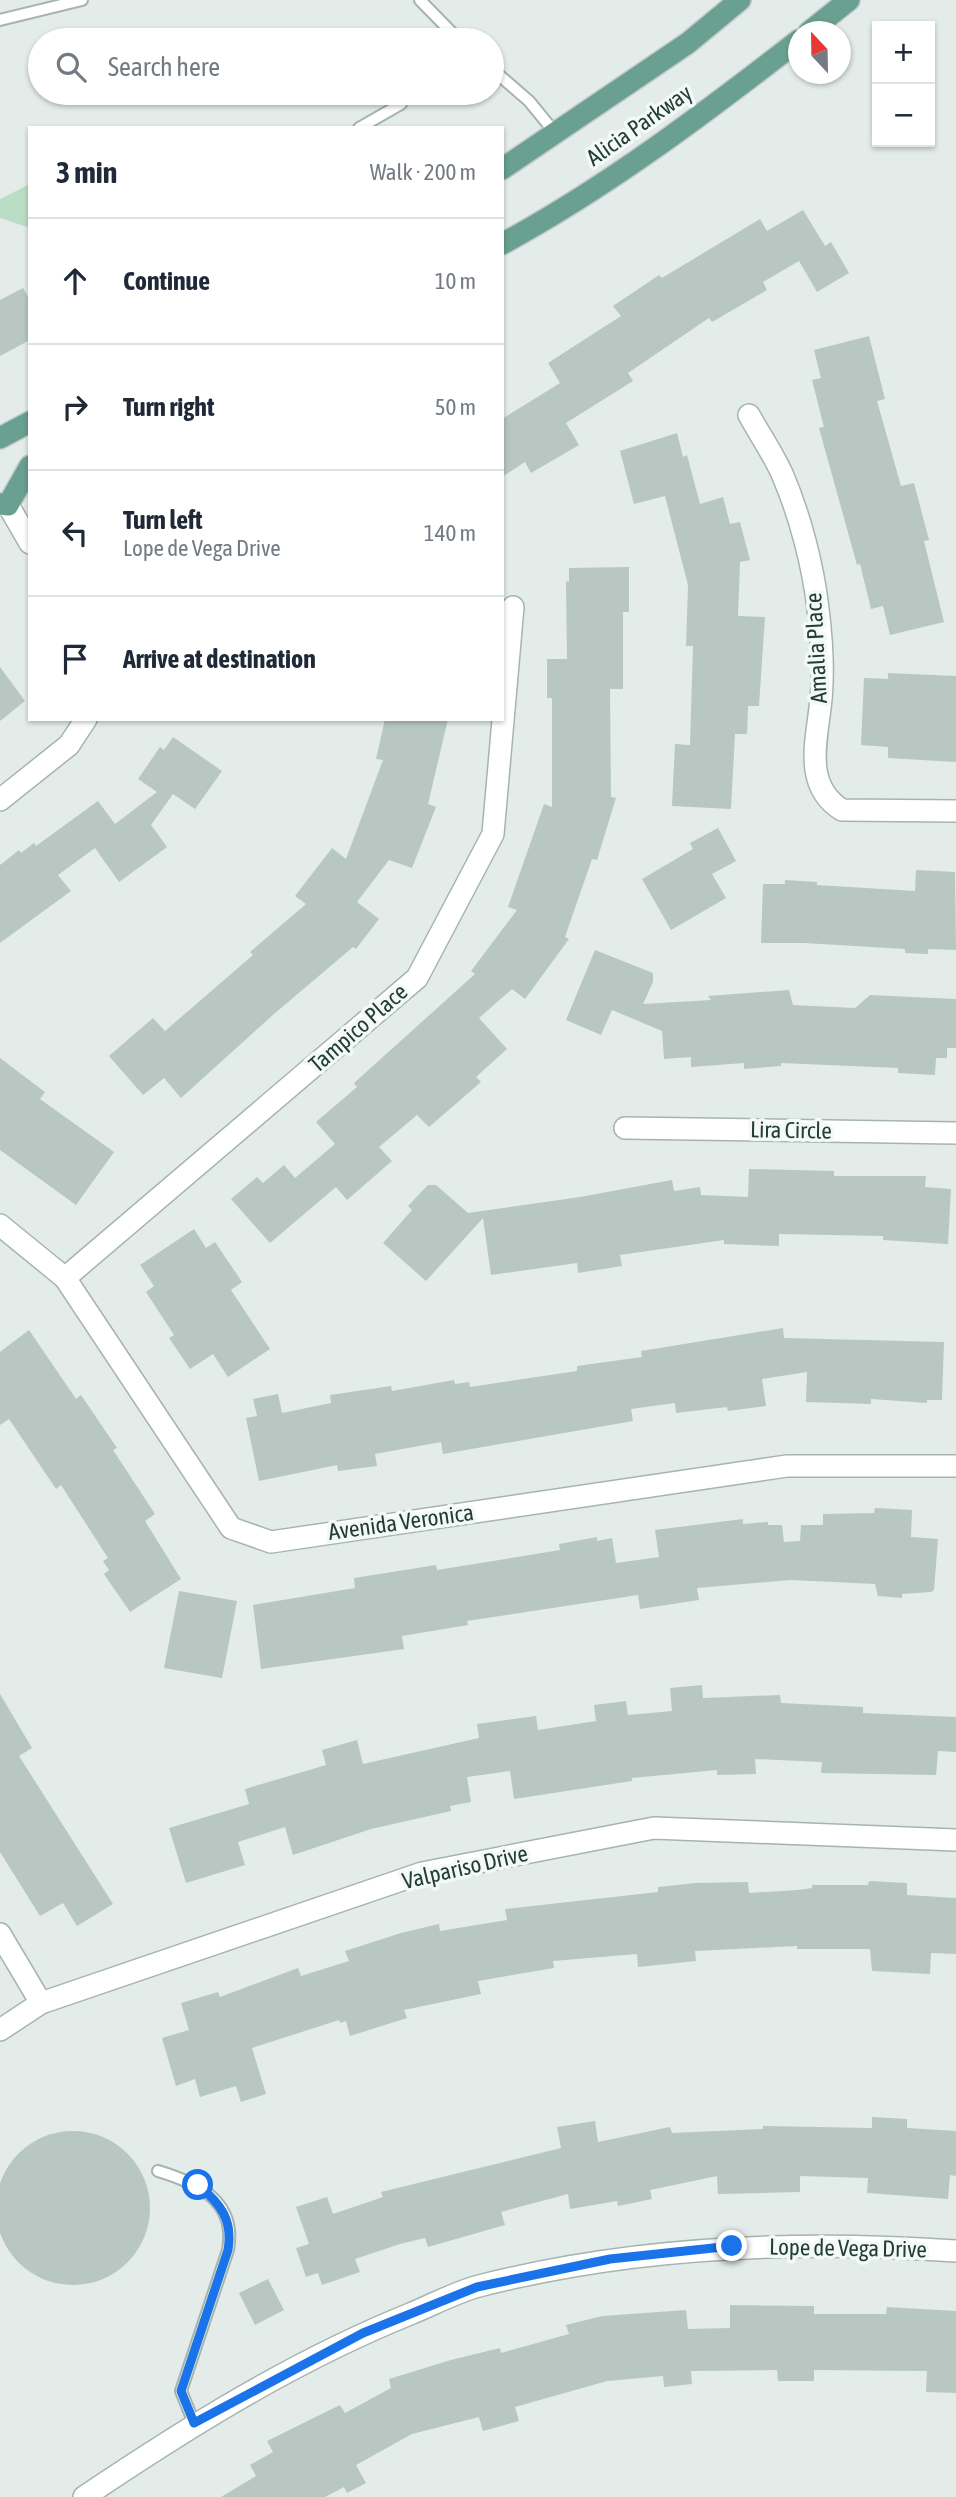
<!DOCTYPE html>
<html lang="en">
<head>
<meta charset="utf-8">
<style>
	:root { --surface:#fff; --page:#f2f2f3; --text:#1f2937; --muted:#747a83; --line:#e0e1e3 }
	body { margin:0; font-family:"Asap Condensed",sans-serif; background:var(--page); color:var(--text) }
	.controls { position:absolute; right:21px; top:21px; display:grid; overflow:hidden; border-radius:0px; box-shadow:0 2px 5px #0004 }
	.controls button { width:63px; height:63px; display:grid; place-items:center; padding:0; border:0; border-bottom:2px solid var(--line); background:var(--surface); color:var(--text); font:35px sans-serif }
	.compass { position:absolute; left:788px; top:21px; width:63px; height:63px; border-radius:50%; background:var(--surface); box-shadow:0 2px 5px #0004; rotate:338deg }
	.stop { position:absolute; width:21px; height:21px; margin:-16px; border:5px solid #1a73e8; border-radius:50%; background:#fff }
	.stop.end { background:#1a73e8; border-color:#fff; box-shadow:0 2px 7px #0008 }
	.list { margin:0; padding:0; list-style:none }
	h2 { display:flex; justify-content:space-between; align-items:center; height:91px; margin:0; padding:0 28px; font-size:30px }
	h2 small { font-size:23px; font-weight:400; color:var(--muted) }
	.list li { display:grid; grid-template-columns:46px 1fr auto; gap:21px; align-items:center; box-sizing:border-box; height:126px; padding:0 28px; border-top:2px solid var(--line) }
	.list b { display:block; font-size:26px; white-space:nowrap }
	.list p { margin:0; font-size:23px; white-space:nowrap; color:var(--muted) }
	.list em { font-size:23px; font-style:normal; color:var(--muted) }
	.icon { flex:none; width:38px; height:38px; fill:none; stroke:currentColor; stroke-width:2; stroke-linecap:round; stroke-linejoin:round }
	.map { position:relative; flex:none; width:956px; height:2497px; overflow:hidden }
	.search { position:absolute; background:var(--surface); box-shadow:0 2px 5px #0004; left:28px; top:28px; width:476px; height:77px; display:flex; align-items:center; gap:18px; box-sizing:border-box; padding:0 24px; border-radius:38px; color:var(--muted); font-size:26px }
	.panel { position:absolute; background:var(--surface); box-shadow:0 2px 5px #0004; left:28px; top:126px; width:476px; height:595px; border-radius:0px }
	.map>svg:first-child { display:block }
	.green { fill:#bcddc5 }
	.building { fill:#b8c7c1 }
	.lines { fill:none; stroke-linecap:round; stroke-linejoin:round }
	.service-casing { stroke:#a6b4af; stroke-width:14 }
	.minor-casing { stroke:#a6b4af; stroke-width:24 }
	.tertiary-casing { stroke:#a6b4af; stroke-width:24 }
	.primary-casing { stroke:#c1c9c7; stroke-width:24 }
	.service { stroke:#fff; stroke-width:10 }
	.minor { stroke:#fff; stroke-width:21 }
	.tertiary { stroke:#fff; stroke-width:21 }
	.primary { stroke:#69a091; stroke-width:21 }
	.route { stroke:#1a73e8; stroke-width:9 }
	.labels { text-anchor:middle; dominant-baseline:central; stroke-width:7; stroke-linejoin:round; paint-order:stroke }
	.street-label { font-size:23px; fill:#233d36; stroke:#f3f9f6 }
</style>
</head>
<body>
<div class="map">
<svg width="956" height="2497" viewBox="0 0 956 2497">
	<rect width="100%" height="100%" fill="#e3ece8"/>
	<path class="green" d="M 30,184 L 30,228 L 0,218 L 0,199 Z"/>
	<g class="building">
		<path d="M 803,210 L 825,246 L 831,242 L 849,273 L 817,292 L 799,261 L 763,282 L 767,290 L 712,322 L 709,318 L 628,373 L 633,381 L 566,423 L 579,445 L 531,473 L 525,462 L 502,477 L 502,419 L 560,383 L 548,363 L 621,316 L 613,306 L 659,275 L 662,278 L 760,219 L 767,231 Z"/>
		<path d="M 23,288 L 30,300 L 30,340 L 0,356 L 0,300 Z"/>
		<path d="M 869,336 L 885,399 L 877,401 L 901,486 L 914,483 L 929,540 L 924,541 L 944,622 L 890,635 L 883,606 L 871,609 L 860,564 L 857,565 L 819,428 L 824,427 L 812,380 L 821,378 L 814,350 Z"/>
		<path d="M 677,433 L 683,457 L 687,455 L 700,504 L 723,497 L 730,524 L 740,522 L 750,560 L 740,562 L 738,616 L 765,617 L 759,706 L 748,706 L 747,734 L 735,734 L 731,809 L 672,806 L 675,744 L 690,745 L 693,646 L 686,646 L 688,585 L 665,496 L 634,504 L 620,451 Z"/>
		<path d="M 629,567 L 629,612 L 623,612 L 623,689 L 610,689 L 611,797 L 616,798 L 597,860 L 592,859 L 565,937 L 569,939 L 525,999 L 512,989 L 479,1018 L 507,1049 L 476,1077 L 481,1082 L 429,1127 L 417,1115 L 379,1147 L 392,1161 L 347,1200 L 336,1187 L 270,1243 L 231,1199 L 257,1177 L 263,1183 L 284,1165 L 295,1178 L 335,1144 L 316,1122 L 357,1087 L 354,1083 L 475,974 L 471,971 L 517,910 L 508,907 L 544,804 L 552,807 L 552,698 L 547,698 L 547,659 L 567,659 L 566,581 L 569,582 L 569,568 Z"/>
		<path d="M 0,667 L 25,701 L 0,721 Z"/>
		<path d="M 888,673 L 956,676 L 956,762 L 888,758 L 888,747 L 861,745 L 864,678 L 888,679 Z"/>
		<path d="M 385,719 L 448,719 L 428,804 L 436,807 L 412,868 L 389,860 L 357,902 L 379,919 L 356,949 L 353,947 L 274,1014 L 181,1098 L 164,1078 L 143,1095 L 109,1056 L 153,1018 L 165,1031 L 253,955 L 250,952 L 306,904 L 295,896 L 332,848 L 346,859 L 383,760 L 376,759 Z"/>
		<path d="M 173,737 L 222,771 L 195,809 L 173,794 L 151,825 L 167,847 L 119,882 L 95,848 L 58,875 L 71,891 L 0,943 L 0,865 L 19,850 L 21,853 L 34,843 L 36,846 L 98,801 L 115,824 L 157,792 L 138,779 L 160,747 L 164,750 Z"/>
		<path d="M 718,828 L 736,861 L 712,874 L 726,898 L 671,930 L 642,879 L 693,849 L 690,843 Z"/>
		<path d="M 916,870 L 955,872 L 956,950 L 928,949 L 928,954 L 905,953 L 905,949 L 804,943 L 761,943 L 763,884 L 785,884 L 785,880 L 817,882 L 817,885 L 915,891 Z"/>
		<path d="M 595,950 L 653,973 L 653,982 L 643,1004 L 711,1000 L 708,996 L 789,990 L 793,1005 L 855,1008 L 870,995 L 956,999 L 956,1048 L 947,1048 L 947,1058 L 936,1058 L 935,1075 L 898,1073 L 898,1068 L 781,1063 L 781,1066 L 744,1069 L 744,1063 L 691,1067 L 691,1057 L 664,1059 L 662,1031 L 612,1010 L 601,1035 L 566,1020 Z"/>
		<path d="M 0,1058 L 45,1092 L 40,1099 L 114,1152 L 76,1205 L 0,1150 Z"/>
		<path d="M 749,1169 L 834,1171 L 834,1176 L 926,1176 L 925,1187 L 951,1189 L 948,1244 L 883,1240 L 883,1236 L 779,1234 L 779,1246 L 724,1244 L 724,1240 L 620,1255 L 622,1266 L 578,1273 L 577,1263 L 491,1275 L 483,1218 L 426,1281 L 383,1243 L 412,1210 L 408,1206 L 428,1185 L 436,1185 L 468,1213 L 580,1197 L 672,1180 L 674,1191 L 700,1187 L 701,1195 L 748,1197 Z"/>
		<path d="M 194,1229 L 206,1248 L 215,1242 L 242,1282 L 231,1290 L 270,1349 L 228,1377 L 213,1354 L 190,1369 L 169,1338 L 174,1335 L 146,1292 L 154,1286 L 140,1265 Z"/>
		<path d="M 783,1328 L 784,1338 L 944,1342 L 942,1400 L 927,1400 L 927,1403 L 871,1399 L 871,1404 L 806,1402 L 807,1372 L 762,1379 L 766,1406 L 728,1411 L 727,1407 L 676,1413 L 675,1403 L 631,1409 L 633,1421 L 443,1454 L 441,1442 L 375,1454 L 377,1466 L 338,1471 L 337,1465 L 259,1481 L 246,1418 L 257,1416 L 253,1399 L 278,1394 L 282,1413 L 331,1403 L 330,1395 L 391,1386 L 392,1391 L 454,1380 L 455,1384 L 469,1382 L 470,1387 L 577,1371 L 577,1366 L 642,1357 L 641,1351 Z"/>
		<path d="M 29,1330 L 76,1399 L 81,1395 L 117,1448 L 113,1450 L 155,1514 L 145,1521 L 181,1579 L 130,1612 L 104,1574 L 109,1570 L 103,1561 L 108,1558 L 61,1485 L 56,1489 L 9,1419 L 0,1425 L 0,1352 Z"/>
		<path d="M 875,1508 L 912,1510 L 911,1537 L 938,1539 L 934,1590 L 931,1592 L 902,1594 L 902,1598 L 878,1596 L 875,1584 L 791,1580 L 697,1588 L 699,1600 L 640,1609 L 638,1595 L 467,1621 L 468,1625 L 402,1636 L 404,1649 L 261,1669 L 253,1605 L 355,1588 L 354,1578 L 436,1565 L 437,1570 L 560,1550 L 559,1544 L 597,1537 L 597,1541 L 612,1538 L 616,1563 L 659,1557 L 655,1530 L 743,1519 L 743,1524 L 768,1522 L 768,1525 L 782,1525 L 784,1542 L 800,1541 L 801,1525 L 823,1525 L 823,1514 L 874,1513 Z"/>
		<path d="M 179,1591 L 237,1601 L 222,1678 L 164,1668 Z"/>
		<path d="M 702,1685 L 703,1698 L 780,1695 L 781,1703 L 863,1707 L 863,1713 L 956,1717 L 956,1752 L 938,1751 L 936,1775 L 821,1773 L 822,1762 L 755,1759 L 756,1774 L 717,1775 L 717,1770 L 632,1778 L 632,1781 L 514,1799 L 510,1771 L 467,1777 L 471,1802 L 450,1806 L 451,1811 L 371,1829 L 293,1855 L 285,1827 L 238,1842 L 245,1865 L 186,1883 L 169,1828 L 249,1804 L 245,1789 L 326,1765 L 322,1750 L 357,1740 L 363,1764 L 479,1738 L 477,1724 L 536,1716 L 538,1730 L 596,1721 L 594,1705 L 626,1701 L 628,1715 L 672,1711 L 670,1688 Z"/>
		<path d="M 0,1694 L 32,1748 L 19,1756 L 113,1904 L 77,1926 L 63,1903 L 40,1916 L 0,1852 Z"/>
		<path d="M 869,1881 L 907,1883 L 907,1895 L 956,1898 L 956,1954 L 931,1953 L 930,1974 L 872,1971 L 870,1949 L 797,1949 L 797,1946 L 695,1951 L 696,1961 L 638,1967 L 637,1954 L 553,1961 L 554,1968 L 478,1981 L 481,1994 L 404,2010 L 407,2018 L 350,2036 L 346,2021 L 340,2023 L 339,2020 L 252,2048 L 266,2094 L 241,2102 L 236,2086 L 200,2097 L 195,2079 L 176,2086 L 162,2038 L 189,2030 L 181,2003 L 218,1992 L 220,1997 L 298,1968 L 301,1976 L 349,1961 L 345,1951 L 401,1933 L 439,1924 L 440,1931 L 507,1920 L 505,1909 L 658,1892 L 658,1887 L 695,1883 L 748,1882 L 749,1893 L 798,1890 L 812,1888 L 812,1885 L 868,1885 Z"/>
		<path d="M 872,2117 L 907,2119 L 907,2128 L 956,2131 L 956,2176 L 950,2175 L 948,2199 L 867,2193 L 868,2178 L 800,2176 L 800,2192 L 718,2194 L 717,2176 L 650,2190 L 652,2199 L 618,2206 L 617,2201 L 570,2209 L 568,2194 L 501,2212 L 505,2225 L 428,2247 L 425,2238 L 400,2244 L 355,2259 L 360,2272 L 322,2285 L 318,2273 L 306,2277 L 296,2248 L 309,2244 L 296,2207 L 327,2197 L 333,2214 L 383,2197 L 381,2192 L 561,2148 L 557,2127 L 595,2121 L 598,2142 L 670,2127 L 672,2133 L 763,2129 L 763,2126 L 872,2128 Z"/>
		<circle cx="73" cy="2208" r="77"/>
		<path d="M 268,2279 L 284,2310 L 255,2325 L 239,2293 Z"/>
		<path d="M 730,2305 L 814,2306 L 814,2314 L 886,2314 L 887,2307 L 956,2311 L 956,2393 L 926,2392 L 927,2371 L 814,2370 L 814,2381 L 778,2381 L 777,2370 L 691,2371 L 692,2384 L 664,2387 L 663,2376 L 607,2381 L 515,2407 L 519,2421 L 483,2431 L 479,2417 L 412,2434 L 356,2465 L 366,2483 L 347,2493 L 344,2487 L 325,2497 L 221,2497 L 256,2476 L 250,2465 L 273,2452 L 267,2441 L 340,2405 L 345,2413 L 391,2388 L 389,2379 L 451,2360 L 500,2348 L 501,2353 L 569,2334 L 566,2325 L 602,2316 L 686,2310 L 688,2329 L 730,2328 Z"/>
	</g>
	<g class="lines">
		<g class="service-casing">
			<g id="service">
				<path d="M 420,0 L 459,40"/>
				<path d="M 0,20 L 82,0"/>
				<path d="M 492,69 L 529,101 L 556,134"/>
				<path d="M 359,128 L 401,104"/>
				<path d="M 158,2171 C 198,2183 237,2201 228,2250 L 181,2391 L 194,2423"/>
			</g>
		</g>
		<g class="minor-casing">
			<g id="minor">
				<path d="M 749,415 C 760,435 774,455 783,476 C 800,516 813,565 818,609 C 821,633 823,659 822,683 C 822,727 797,782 842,810 L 956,811"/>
				<path d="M 625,1128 L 956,1133"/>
				<path d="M 0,1225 L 65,1278 L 231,1528 L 271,1542 L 787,1466 L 956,1466"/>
				<path d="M 65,1278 L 417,978 L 493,834 L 513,607"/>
				<path d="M 0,1934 L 41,2003"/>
				<path d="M 0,2030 L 41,2003 L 422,1873 L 654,1828 L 956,1840"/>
				<path d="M 84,2497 C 188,2427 294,2361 410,2314 C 432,2305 456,2292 479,2286 C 635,2246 796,2240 956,2251"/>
			</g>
		</g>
		<g class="tertiary-casing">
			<g id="tertiary">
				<path d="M 8,505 L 30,543"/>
				<path d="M 0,800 L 69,745 L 86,719"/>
			</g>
		</g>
		<g class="primary-casing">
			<g id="primary">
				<path d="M 809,32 L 849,0"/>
				<path d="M 502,169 L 688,43 L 740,0"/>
				<path d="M 502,244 C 607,187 705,113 799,40"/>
				<path d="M 0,438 L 30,422"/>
				<path d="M 0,504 L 8,505 L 30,466"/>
			</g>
		</g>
		<use href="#service" class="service"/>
		<use href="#minor" class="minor"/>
		<use href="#tertiary" class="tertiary"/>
		<use href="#primary" class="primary"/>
	</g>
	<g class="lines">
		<path class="route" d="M 198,2185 C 221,2204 233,2220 228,2250 L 181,2391 L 194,2423 L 363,2333 L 477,2287 L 610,2259 L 732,2246"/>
	</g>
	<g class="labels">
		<g class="street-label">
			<text transform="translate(639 125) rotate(-35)">Alicia Parkway</text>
			<text transform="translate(816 648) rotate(-93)">Amalia Place</text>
			<text transform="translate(358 1028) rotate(-41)">Tampico Place</text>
			<text transform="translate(791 1130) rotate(1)">Lira Circle</text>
			<text transform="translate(401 1522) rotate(-8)">Avenida Veronica</text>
			<text transform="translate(465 1867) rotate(-13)">Valpariso Drive</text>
			<text transform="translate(848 2248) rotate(1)">Lope de Vega Drive</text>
		</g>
	</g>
</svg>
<div class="controls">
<button>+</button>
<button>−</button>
</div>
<svg class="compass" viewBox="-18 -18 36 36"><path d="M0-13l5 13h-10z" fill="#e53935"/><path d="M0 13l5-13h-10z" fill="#747a83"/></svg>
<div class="stop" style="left:198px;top:2185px"></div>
<div class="stop end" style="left:732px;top:2246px"></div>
<div class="search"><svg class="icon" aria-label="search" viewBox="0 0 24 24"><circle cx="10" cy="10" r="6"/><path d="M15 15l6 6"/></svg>Search here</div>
<section class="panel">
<h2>3 min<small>Walk · 200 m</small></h2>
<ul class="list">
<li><svg class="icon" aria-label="ahead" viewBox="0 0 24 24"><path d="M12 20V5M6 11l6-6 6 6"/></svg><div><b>Continue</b></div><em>10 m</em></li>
<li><svg class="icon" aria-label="right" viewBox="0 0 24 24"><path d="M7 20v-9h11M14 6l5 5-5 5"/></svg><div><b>Turn right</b></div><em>50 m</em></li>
<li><svg class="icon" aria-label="left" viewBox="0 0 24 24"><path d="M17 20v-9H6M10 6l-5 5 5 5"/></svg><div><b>Turn left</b><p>Lope de Vega Drive</p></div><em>140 m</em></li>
<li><svg class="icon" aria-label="arrive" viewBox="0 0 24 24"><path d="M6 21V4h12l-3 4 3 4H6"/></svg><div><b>Arrive at destination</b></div></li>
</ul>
</section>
</div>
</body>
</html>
